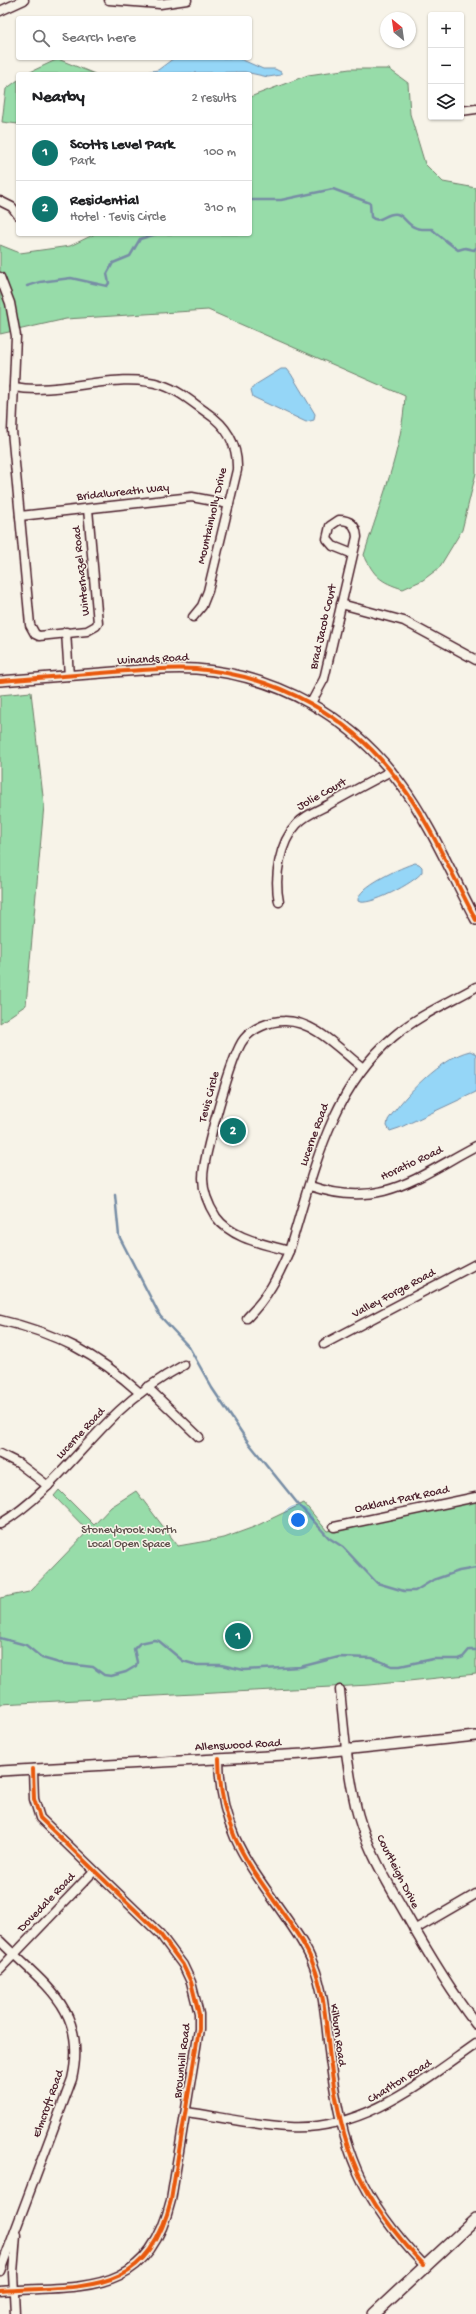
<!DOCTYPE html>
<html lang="en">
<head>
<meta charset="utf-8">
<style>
	:root { --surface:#fff; --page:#f6f6f6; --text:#202124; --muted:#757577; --line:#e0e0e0; --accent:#0f766e }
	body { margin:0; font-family:"Gochi Hand",sans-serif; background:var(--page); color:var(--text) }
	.controls { position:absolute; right:12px; top:12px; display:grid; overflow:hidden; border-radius:4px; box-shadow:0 1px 3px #0004 }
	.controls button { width:36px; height:36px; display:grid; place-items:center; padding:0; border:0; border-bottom:1px solid var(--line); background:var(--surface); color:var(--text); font:20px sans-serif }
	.compass { position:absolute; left:380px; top:12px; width:36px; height:36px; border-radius:50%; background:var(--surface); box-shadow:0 1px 3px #0004; rotate:331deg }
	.you { position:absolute; left:298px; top:1520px; width:14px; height:14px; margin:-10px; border:3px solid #fff; border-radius:50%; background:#1a73e8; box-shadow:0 0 0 6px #1a73e833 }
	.badge { display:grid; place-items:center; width:26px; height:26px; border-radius:50%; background:var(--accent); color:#fff; font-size:13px; font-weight:700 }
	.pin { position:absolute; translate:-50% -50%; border:2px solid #fff; box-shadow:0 1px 4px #0006 }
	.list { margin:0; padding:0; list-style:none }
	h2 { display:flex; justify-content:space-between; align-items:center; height:52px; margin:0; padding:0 16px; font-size:17px }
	h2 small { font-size:13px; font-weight:400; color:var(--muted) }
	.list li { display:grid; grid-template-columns:26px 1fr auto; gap:12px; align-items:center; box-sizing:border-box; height:56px; padding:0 16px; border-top:1px solid var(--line) }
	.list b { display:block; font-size:15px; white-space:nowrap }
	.list p { margin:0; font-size:13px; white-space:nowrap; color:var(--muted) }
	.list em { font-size:13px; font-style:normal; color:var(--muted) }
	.icon { flex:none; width:22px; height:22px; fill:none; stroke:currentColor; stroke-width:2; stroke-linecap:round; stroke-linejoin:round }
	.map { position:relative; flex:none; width:476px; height:2314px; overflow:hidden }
	.search { position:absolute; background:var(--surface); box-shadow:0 1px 3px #0004; left:16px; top:16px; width:236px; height:44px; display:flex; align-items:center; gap:10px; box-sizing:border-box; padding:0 14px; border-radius:4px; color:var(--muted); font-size:15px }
	.panel { position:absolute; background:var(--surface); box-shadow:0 1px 3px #0004; left:16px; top:72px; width:236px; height:164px; border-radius:4px }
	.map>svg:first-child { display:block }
	.green { fill:#97dca9; stroke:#707e6a }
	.water { fill:#95d6f7; stroke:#778da5 }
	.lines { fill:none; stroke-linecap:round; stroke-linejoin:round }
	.stream { stroke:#778da5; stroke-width:2.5 }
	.minor-casing { stroke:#4a1f2b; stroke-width:11 }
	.tertiary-casing { stroke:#4a1f2b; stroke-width:12 }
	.secondary-casing { stroke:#4a1f2b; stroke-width:14 }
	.minor { stroke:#f7f3e8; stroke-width:8 }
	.tertiary { stroke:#f7f3e8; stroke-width:9 }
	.secondary { stroke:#f7f3e8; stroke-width:11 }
	.cycleway-casing { stroke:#f7f3e8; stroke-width:6 }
	.cycleway { stroke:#e8590c; stroke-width:4 }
	.labels { text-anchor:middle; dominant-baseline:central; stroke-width:3; stroke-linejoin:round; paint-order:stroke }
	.street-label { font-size:12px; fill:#4a1f2b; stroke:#f7f3e8 }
	.park-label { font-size:12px; fill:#5d4e4a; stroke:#f7f3e8 }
</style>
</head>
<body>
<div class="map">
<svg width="476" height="2314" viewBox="0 0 476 2314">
	<rect width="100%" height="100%" fill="#f7f3e8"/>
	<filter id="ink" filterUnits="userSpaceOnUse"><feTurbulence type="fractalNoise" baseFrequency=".025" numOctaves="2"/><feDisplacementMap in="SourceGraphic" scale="8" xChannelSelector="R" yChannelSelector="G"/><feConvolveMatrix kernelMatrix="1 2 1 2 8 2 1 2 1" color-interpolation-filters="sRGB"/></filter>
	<g filter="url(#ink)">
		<g class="green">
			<path d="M 58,59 L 95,74 L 26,74 Z"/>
			<path d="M 350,69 L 389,69 L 408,83 L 410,114 L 425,164 L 443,182 L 476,188 L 476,473 L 462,530 L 439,568 L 423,580 L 403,589 C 380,582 374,576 364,555 C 380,502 402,452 405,396 L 208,310 L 66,319 L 0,334 L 0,245 L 20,253 L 70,246 L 95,234 L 250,234 L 250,97 L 308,75 Z"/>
			<path d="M 18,80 L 18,124 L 2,122 L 6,89 Z"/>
			<path d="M 31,692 L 44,805 L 26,1005 L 0,1023 L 0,695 Z"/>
			<path d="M 59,1490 L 94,1525 L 111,1507 L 136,1491 L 178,1546 L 224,1538 L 254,1527 L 304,1503 L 327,1531 L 476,1499 L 476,1674 L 370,1685 L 0,1704 L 0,1598 L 29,1592 L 88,1531 L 54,1496 Z"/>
		</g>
		<g class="water">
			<path d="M 174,58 L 238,58 L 263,69 L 275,69 L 281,72 L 281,75 L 268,77 L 245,72 L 132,74 L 158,70 Z"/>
			<path d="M 281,369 L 287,369 L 291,374 L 315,414 L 314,420 L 306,422 L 253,397 L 251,390 L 255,385 Z"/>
			<path d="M 415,863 L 419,864 L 422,867 L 422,872 C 416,882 367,908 358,901 C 356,887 402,867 415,863 Z"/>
			<path d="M 470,1051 L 476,1054 L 476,1092 L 399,1128 L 390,1131 L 387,1126 L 388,1120 C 405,1095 440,1058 470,1051 Z"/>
		</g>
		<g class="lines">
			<g class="stream">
				<path d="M 250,200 L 281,200 L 333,189 L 370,203 L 371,217 C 380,225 386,212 397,214 C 404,216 407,224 414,227 C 419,230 427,229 432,229 C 434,232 454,247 458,250 L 465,248 L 474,250 L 476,248"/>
				<path d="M 27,286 L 40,282 L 71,278 L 107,286 L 109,283 L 107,274 L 113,263 L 130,256 L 140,239 L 156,234"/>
				<path d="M 115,1195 L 119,1236 L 160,1316 L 189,1347 L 212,1388 L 248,1442 L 298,1504 L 329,1538 L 343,1547 L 377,1583 L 404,1591 L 415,1591 L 433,1580 L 459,1571 L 476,1568"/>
				<path d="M 0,1638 L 26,1645 L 42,1658 L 59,1663 L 93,1667 L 104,1675 L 111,1676 L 126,1672 L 136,1666 L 137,1662 L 134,1649 L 140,1643 L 154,1640 L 159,1641 L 183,1661 L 197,1665 L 221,1665 L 244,1670 L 300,1667 L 339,1657 L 372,1658 L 392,1666 L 400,1666 L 433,1659 L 458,1659 L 463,1657 L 469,1650 L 476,1650"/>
			</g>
			<g class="minor-casing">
				<g id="minor">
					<path d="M 109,0 L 160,4 L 187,0"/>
					<path d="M 0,11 L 24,0"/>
					<path d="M 461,111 L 476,109"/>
					<path d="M 0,201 L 12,207 L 18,215"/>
					<path d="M 0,277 L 10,303 L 16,336 L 12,431 L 30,625 L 35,634 L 39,636 L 87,631 L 96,626 L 98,623 L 88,509"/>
					<path d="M 14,387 C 62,396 117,370 162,385 C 178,390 192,402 206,412 C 227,426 238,444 237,470 L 208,591 L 202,606 L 193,617"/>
					<path d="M 20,516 L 192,497 L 229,504"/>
					<path d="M 341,604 L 404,621 L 476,660"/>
					<path d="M 66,632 L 69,676"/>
					<path d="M 311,703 L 324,679 L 357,537 C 356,525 351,520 339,520 L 330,526 L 327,539 L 333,546 L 353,554"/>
					<path d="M 279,902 C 274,878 279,843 297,824 C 305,815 318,810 328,805 C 349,793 370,782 391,771"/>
					<path d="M 310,1186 C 381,1210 415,1178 476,1146"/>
					<path d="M 289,1251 C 265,1244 232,1239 216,1217 C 209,1206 203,1191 203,1178 C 203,1158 232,1053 244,1039 C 253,1028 270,1021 284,1021 C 314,1020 341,1051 363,1068"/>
					<path d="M 247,1318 C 267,1298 278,1277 289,1251 C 313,1175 329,1091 393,1037 C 417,1016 448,1003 476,987"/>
					<path d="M 0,1320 C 56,1333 97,1354 140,1393"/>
					<path d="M 324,1344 L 476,1264"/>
					<path d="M 147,1387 L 199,1437"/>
					<path d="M 0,1454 L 18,1463 L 48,1486"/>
					<path d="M 0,1524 C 48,1495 79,1449 119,1411 C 139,1392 160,1378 184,1365"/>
					<path d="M 334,1527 L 476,1497"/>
					<path d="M 340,1690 L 346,1749"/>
					<path d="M 219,1759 C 220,1828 244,1858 282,1912 C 293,1928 306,1945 313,1964 C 325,1993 326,2027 330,2059 C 342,2150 359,2197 424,2265"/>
					<path d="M 414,1930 L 476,1894"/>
					<path d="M 0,1941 C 44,1985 88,2009 72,2079 L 0,2271"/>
					<path d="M 0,1969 L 94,1871"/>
					<path d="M 187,2112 C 220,2117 255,2125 289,2127 C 363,2131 419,2084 476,2044"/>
					<path d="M 0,2291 C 81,2285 147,2299 171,2200 L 199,2029 L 199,2014 L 191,1982 L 183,1965 L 160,1934 L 40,1818 L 34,1799 L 33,1769"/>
					<path d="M 15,2314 L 13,2273 L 16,2235"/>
				</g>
			</g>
			<g class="tertiary-casing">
				<g id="tertiary">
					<path d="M 0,681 C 38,678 76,675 114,672 C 141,670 169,667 196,669 C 277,675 352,717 400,783 C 430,823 452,875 476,920"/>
					<path d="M 346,1749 C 349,1771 352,1793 358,1815 C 368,1850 386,1880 404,1911 C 426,1950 449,1989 476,2024"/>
					<path d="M 0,1771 L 304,1754 L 476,1736"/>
				</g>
			</g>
			<g class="secondary-casing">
				<path id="secondary" d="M 374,2314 L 476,2219"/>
			</g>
			<use href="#minor" class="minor"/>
			<use href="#tertiary" class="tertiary"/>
			<use href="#secondary" class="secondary"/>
			<g class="cycleway-casing">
				<g id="cycleway">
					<path d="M 0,681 C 38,678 76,675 114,672 C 141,670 169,667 196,669 C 277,675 352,717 400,783 C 430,823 452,875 476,920"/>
					<path d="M 219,1759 C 220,1828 244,1858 282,1912 C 293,1928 306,1945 313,1964 C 325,1993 326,2027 330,2059 C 342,2150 359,2197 424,2265"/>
					<path d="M 0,2291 C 81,2285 147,2299 171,2200 L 199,2029 L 199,2014 L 191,1982 L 183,1965 L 160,1934 L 40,1818 L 34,1799 L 33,1769"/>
				</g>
			</g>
			<use href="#cycleway" class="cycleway"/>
		</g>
	</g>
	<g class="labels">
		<g class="street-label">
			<text transform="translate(123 493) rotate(-6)">Bridalwreath Way</text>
			<text transform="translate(213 516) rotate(-77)">Mountainholly Drive</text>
			<text transform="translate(82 571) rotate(-96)">Winterhazel Road</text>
			<text transform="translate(324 627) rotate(-77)">Brad Jacob Court</text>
			<text transform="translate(153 660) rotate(-3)">Winands Road</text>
			<text transform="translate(322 795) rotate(-29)">Jolie Court</text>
			<text transform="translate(210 1097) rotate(-75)">Tevis Circle</text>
			<text transform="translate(315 1135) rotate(-70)">Lucerne Road</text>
			<text transform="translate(412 1164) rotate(-25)">Horatio Road</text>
			<text transform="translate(394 1294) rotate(-28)">Valley Forge Road</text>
			<text transform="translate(81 1434) rotate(-47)">Lucerne Road</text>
			<text transform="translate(402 1500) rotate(-12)">Oakland Park Road</text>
			<text transform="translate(238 1746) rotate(-3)">Allenswood Road</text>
			<text transform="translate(397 1872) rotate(63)">Courtleigh Drive</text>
			<text transform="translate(47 1903) rotate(-46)">Dovedale Road</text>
			<text transform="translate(337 2035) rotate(82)">Kilburn Road</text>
			<text transform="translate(183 2061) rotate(-83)">Brownhill Road</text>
			<text transform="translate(400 2082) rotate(-32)">Charlton Road</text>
			<text transform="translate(49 2104) rotate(-70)">Elmcroft Road</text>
		</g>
		<g class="park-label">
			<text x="129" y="1531">Stoneybrook North<tspan x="129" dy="14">Local Open Space</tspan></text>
		</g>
	</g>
</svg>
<div class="controls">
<button>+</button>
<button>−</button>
<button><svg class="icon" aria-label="layers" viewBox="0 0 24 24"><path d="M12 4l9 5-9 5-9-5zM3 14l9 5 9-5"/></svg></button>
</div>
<svg class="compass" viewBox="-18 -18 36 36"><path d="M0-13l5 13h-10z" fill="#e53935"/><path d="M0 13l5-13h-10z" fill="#757577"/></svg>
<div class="you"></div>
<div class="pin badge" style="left:238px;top:1636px">1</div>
<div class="pin badge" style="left:233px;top:1131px">2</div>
<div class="search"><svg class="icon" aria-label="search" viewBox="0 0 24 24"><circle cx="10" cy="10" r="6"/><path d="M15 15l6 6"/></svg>Search here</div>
<section class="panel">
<h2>Nearby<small>2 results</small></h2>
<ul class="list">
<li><span class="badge">1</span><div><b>Scotts Level Park</b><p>Park</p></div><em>100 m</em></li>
<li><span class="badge">2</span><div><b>Residential</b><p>Hotel · Tevis Circle</p></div><em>310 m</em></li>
</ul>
</section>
</div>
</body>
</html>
